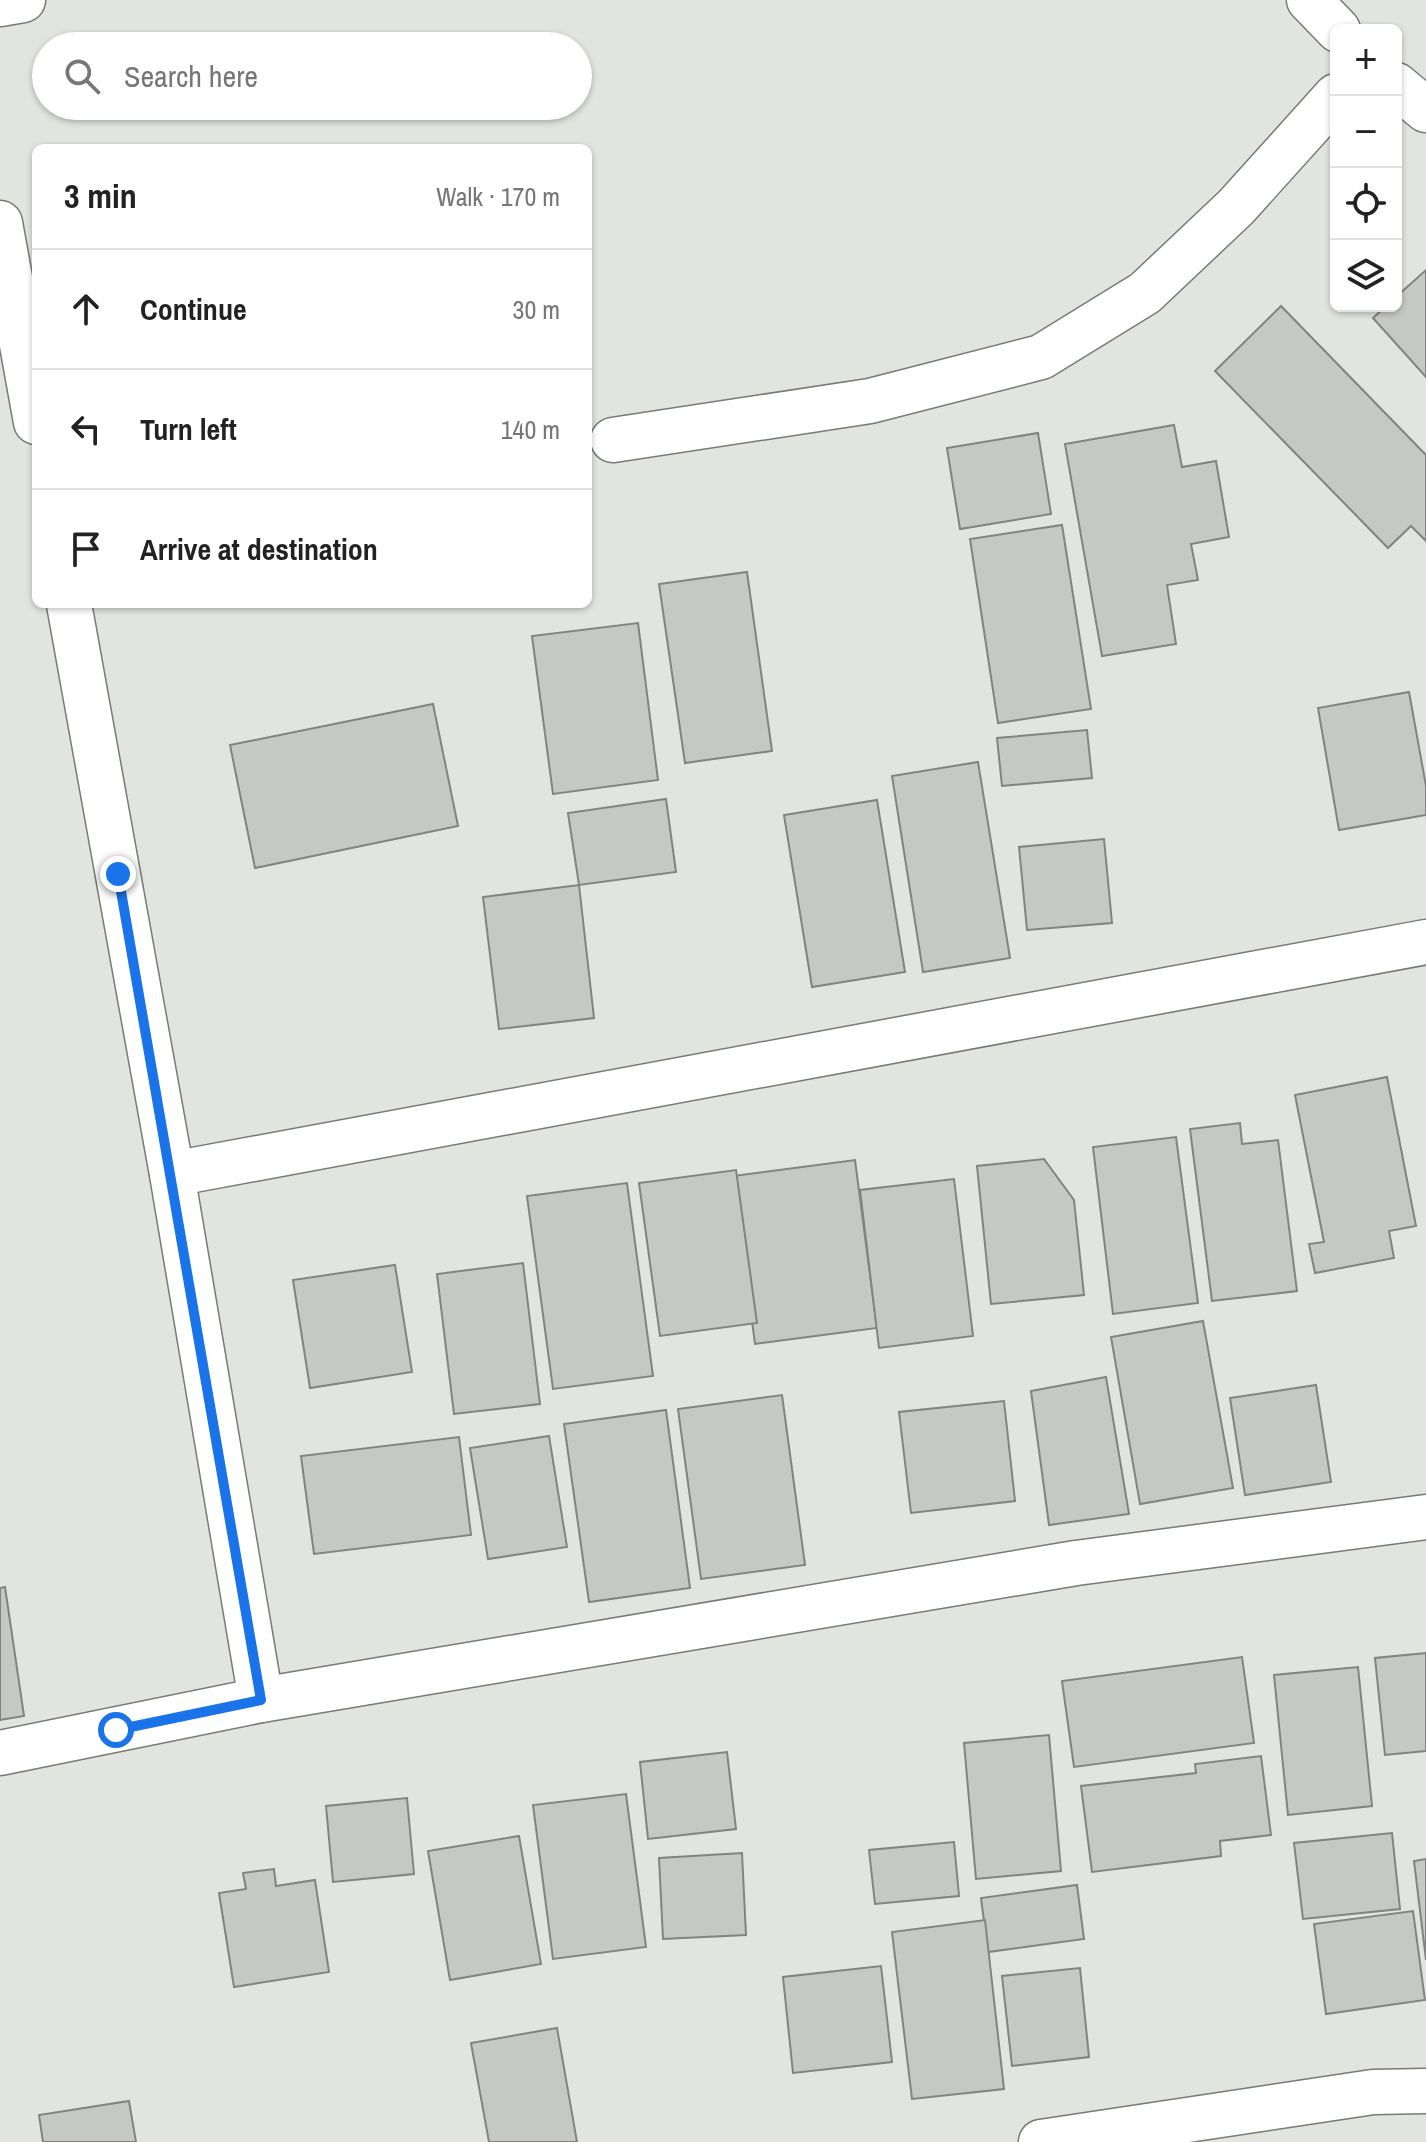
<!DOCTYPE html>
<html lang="en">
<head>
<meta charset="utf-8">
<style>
	:root { --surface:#fff; --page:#f6f6f6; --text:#222; --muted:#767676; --line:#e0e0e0 }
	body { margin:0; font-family:"Archivo Narrow",sans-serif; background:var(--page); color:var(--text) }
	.controls { position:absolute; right:24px; top:24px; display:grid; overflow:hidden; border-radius:12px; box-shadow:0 2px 6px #0004 }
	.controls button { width:72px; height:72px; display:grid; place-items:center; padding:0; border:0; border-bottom:2px solid var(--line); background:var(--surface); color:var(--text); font:40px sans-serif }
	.stop { position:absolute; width:24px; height:24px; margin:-18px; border:6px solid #1a73e8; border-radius:50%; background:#fff }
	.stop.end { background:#1a73e8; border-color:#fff; box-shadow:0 2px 8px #0008 }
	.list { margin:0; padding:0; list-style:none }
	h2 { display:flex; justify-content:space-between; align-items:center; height:104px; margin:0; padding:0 32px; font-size:34px }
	h2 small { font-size:26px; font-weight:400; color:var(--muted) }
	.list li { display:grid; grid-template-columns:52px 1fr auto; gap:24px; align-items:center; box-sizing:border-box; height:120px; padding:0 32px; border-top:2px solid var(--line) }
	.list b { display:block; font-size:30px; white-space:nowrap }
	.list em { font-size:26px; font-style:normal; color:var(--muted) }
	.icon { flex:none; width:44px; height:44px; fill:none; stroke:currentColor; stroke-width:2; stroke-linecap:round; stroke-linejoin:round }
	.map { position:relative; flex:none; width:1426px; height:2142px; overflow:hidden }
	.search { position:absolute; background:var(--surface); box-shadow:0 2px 6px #0004; left:32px; top:32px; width:560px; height:88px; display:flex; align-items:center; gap:20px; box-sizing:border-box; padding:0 28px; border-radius:44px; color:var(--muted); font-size:30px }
	.panel { position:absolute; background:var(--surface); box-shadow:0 2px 6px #0004; left:32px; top:144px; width:560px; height:464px; border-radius:12px }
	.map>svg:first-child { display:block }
	.building { fill:#c6c8c3; stroke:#82847f; stroke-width:2 }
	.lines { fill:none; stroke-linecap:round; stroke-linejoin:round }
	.minor-casing { stroke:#787a75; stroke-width:47 }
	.minor { stroke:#fff; stroke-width:44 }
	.route { stroke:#1a73e8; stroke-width:10 }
</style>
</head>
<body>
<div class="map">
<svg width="1426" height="2142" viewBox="0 0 1426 2142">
	<rect width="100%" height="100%" fill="#e1e4df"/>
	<g class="building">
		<path d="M 1426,270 L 1426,377 L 1373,318 L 1386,306 L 1396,306 L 1396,297 Z"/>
		<path d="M 1281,306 L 1426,455 L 1426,541 L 1411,526 L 1388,548 L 1215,371 Z"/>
		<path d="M 1174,425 L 1182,467 L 1216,461 L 1229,537 L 1191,544 L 1198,580 L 1167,585 L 1176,644 L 1102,656 L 1065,444 Z"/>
		<path d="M 1038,433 L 1051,514 L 960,529 L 947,448 Z"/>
		<path d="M 1062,525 L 1091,709 L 998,723 L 970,539 Z"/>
		<path d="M 747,572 L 772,751 L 685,763 L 659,584 Z"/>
		<path d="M 638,623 L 658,780 L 553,794 L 532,636 Z"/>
		<path d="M 1409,692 L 1426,786 L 1426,815 L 1339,830 L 1318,708 Z"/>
		<path d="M 433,704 L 458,826 L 255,868 L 230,745 Z"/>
		<path d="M 1087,730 L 1092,778 L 1002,786 L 997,738 Z"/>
		<path d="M 978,762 L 1010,958 L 923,972 L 892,776 Z"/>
		<path d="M 666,799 L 676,872 L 579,885 L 568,813 Z"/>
		<path d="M 877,800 L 905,972 L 812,987 L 784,815 Z"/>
		<path d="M 1104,839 L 1112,923 L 1027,930 L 1019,847 Z"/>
		<path d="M 579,885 L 594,1018 L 499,1029 L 483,897 Z"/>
		<path d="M 1387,1077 L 1416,1226 L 1389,1231 L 1394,1258 L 1315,1273 L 1309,1244 L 1324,1242 L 1295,1095 Z"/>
		<path d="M 1240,1123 L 1242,1144 L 1278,1140 L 1297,1291 L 1212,1301 L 1190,1129 Z"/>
		<path d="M 1176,1137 L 1198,1303 L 1113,1314 L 1093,1147 Z"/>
		<path d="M 1044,1159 L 1074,1200 L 1084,1295 L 991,1304 L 977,1166 Z"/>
		<path d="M 855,1160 L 877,1328 L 755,1344 L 733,1176 Z"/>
		<path d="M 736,1170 L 757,1323 L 660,1336 L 639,1183 Z"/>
		<path d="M 954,1179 L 973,1336 L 879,1348 L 860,1190 Z"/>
		<path d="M 627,1183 L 653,1376 L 553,1389 L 527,1196 Z"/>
		<path d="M 523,1263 L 540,1404 L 454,1414 L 437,1274 Z"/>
		<path d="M 395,1265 L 412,1372 L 310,1388 L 293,1280 Z"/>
		<path d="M 1203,1321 L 1233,1488 L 1140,1504 L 1111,1337 Z"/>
		<path d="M 1106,1377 L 1129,1514 L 1049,1525 L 1031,1391 Z"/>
		<path d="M 1316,1385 L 1331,1482 L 1245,1495 L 1230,1398 Z"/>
		<path d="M 782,1395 L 805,1565 L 701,1579 L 678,1409 Z"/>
		<path d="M 1004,1401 L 1015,1501 L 911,1513 L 899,1412 Z"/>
		<path d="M 666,1410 L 690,1588 L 589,1602 L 564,1424 Z"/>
		<path d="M 549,1436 L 567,1547 L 488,1559 L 470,1448 Z"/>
		<path d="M 459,1437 L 471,1535 L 314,1554 L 301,1456 Z"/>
		<path d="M 5,1587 L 24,1716 L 0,1720 L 0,1588 Z"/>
		<path d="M 1426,1653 L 1426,1751 L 1385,1755 L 1375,1658 Z"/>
		<path d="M 1242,1657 L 1254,1743 L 1074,1767 L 1062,1681 Z"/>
		<path d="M 1358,1667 L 1372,1806 L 1288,1815 L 1274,1675 Z"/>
		<path d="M 1049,1735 L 1061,1871 L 976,1879 L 964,1743 Z"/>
		<path d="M 727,1752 L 736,1829 L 648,1839 L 640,1762 Z"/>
		<path d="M 1261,1756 L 1271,1835 L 1220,1841 L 1221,1856 L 1092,1872 L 1081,1786 L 1196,1773 L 1195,1764 Z"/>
		<path d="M 626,1794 L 646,1947 L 553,1959 L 533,1805 Z"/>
		<path d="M 407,1798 L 414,1874 L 333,1882 L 326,1806 Z"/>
		<path d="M 1392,1833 L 1400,1909 L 1303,1919 L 1294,1843 Z"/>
		<path d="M 519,1836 L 541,1964 L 450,1980 L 428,1851 Z"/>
		<path d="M 954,1842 L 959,1896 L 875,1904 L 869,1850 Z"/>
		<path d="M 742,1853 L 746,1935 L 663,1939 L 659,1858 Z"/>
		<path d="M 1426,1859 L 1426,1960 L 1414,1861 Z"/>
		<path d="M 274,1869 L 276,1886 L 315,1880 L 329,1972 L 234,1987 L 219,1893 L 246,1889 L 243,1873 Z"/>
		<path d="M 1077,1885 L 1084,1939 L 988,1952 L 981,1898 Z"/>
		<path d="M 1413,1911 L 1425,2000 L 1326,2014 L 1314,1924 Z"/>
		<path d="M 985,1920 L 1004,2089 L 912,2099 L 892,1932 Z"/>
		<path d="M 881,1966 L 892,2062 L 793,2073 L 783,1977 Z"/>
		<path d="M 1080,1968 L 1089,2057 L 1012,2066 L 1002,1976 Z"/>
		<path d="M 557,2028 L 577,2142 L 489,2142 L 471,2043 Z"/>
		<path d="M 129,2101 L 136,2142 L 43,2142 L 39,2115 Z"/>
	</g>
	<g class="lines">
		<g class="minor-casing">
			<g id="minor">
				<path d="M 1309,0 L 1338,30"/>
				<path d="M 0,4 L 23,0"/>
				<path d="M 1396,85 L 1426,110"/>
				<path d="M 0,223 L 36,422"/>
				<path d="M 613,440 L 870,401 L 1041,357 L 1145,293 L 1236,207 L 1336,96"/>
				<path d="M 69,604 L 172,1174 L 261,1700"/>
				<path d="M 172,1174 L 1426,942"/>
				<path d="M 0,1753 L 261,1700 L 1076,1563 L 1426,1517"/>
				<path d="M 1041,2142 L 1373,2092 L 1426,2091"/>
			</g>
		</g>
		<use href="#minor" class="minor"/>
	</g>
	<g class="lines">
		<path class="route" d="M 116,1730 L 261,1700 L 118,874"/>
	</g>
</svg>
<div class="controls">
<button>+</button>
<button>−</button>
<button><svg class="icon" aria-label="locate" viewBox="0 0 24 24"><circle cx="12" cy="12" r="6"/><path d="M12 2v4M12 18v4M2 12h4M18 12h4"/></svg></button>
<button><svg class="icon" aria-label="layers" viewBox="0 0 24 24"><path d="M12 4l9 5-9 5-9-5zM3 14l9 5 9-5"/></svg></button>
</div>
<div class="stop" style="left:116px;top:1730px"></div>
<div class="stop end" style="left:118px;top:874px"></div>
<div class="search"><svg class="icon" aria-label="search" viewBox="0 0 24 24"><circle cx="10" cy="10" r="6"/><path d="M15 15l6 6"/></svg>Search here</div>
<section class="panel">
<h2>3 min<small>Walk · 170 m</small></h2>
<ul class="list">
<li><svg class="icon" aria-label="ahead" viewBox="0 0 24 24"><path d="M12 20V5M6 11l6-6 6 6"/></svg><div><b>Continue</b></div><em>30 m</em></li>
<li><svg class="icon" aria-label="left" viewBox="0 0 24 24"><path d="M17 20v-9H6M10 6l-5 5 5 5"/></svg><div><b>Turn left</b></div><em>140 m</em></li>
<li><svg class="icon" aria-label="arrive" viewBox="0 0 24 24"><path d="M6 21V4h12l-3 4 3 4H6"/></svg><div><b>Arrive at destination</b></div></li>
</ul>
</section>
</div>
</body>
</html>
